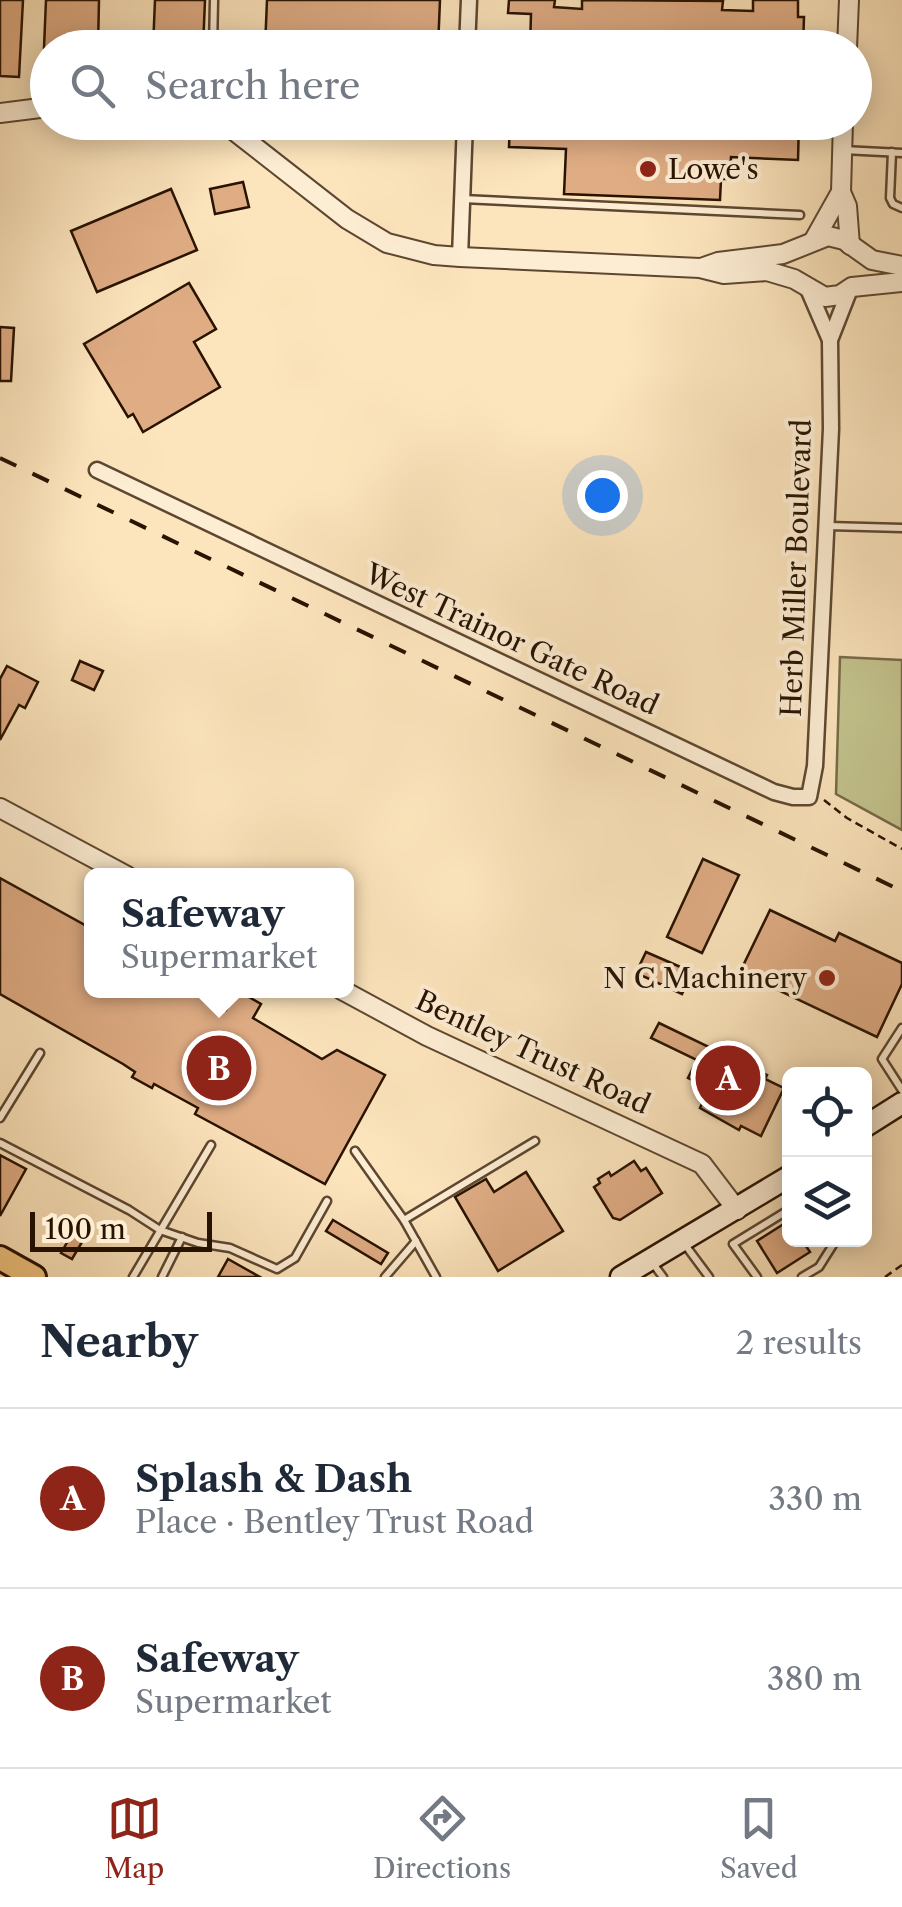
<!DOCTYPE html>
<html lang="en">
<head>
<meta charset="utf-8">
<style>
	:root { --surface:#fff; --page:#f6f6f7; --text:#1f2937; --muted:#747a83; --line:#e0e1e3; --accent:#8f2418 }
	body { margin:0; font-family:"Libre Caslon Text",serif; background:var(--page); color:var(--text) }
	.controls { position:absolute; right:30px; bottom:30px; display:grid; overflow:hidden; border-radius:15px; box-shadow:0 5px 25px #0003 }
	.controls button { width:90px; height:90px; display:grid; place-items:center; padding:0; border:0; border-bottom:2px solid var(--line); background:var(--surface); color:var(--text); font:50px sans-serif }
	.scale { position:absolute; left:30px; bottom:25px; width:182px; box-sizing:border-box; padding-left:10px; border:5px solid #281301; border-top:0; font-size:28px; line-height:35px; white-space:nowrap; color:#281301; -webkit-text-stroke:8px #fdedd3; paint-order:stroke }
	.you { position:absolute; left:602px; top:495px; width:35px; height:35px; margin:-25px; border:8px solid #fff; border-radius:50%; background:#1a73e8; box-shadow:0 0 0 15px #1a73e833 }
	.badge { display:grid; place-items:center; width:65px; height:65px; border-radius:50%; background:var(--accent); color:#fff; font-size:32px; font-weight:700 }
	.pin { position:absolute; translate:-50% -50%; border:5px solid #fff; box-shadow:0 2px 10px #0006 }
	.popup { position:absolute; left:84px; top:868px; width:270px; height:130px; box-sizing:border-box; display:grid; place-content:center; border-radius:15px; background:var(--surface); filter:drop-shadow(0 2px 8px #0005); font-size:32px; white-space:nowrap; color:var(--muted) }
	.popup b { font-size:38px; color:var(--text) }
	.popup::after { content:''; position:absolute; left:50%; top:100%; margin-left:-20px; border:20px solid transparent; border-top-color:var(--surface) }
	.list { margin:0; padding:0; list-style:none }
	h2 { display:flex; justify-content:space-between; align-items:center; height:130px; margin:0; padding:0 40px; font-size:42px }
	h2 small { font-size:32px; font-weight:400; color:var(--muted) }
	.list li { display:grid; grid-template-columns:65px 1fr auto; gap:30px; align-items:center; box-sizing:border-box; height:180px; padding:0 40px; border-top:2px solid var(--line) }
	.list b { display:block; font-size:38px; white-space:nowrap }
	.list p { margin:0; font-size:32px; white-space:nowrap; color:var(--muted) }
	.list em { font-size:32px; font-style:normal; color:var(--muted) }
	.icon { flex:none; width:55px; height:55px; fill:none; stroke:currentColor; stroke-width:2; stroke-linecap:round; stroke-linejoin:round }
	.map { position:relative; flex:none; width:902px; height:1277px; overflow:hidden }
	.search { position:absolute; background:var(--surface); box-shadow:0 5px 25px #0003; left:30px; right:30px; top:30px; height:110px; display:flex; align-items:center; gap:25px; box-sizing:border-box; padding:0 35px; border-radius:55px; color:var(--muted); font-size:38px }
	.sheet { height:490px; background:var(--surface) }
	nav { display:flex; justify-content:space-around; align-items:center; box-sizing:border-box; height:140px; border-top:2px solid var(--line); background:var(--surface); font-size:28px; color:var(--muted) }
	nav a { display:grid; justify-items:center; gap:5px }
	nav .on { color:var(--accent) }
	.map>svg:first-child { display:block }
	.green { fill:#c3c38d; stroke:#766b47; stroke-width:2.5 }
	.building { fill:#dfac84; stroke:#281301; stroke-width:2.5 }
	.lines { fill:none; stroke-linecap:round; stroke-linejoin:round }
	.service-casing { stroke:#5d4730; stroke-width:11 }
	.minor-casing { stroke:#5d4730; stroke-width:19 }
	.tertiary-casing { stroke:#5d4730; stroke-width:22 }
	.secondary-casing { stroke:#281301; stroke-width:25 }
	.primary-casing { stroke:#281301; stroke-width:28 }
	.path { stroke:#281301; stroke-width:2.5; stroke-dasharray:8 5; stroke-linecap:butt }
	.service { stroke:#fdedd3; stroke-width:6 }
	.minor { stroke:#fdedd3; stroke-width:14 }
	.tertiary { stroke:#fdedd3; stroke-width:18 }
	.secondary { stroke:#fdedd3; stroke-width:20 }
	.primary { stroke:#eec27e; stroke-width:22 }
	.rail { stroke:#281301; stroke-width:4; stroke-dasharray:18 18; stroke-linecap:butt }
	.poi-dot { fill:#8f2418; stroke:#fdedd3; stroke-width:4 }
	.labels { text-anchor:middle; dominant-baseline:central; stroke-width:8; stroke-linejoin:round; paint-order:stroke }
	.poi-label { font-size:28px; fill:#281301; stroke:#fdedd3; text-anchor:start }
	.street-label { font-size:28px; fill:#281301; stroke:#fdedd3 }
</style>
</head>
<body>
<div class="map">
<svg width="902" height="1277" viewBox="0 0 902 1277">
	<rect width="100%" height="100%" fill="#fce4bc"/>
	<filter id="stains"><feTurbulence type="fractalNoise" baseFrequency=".002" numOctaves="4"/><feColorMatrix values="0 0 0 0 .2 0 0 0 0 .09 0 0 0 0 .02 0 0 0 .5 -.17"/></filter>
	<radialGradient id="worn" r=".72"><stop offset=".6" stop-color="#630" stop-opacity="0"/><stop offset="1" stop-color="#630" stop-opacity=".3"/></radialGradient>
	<path class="green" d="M 840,657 L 902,660 L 902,830 L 836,794 Z"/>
	<g class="building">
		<path d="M 0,0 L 23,0 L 19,77 L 0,76 Z"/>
		<path d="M 46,0 L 99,0 L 98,48 L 44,48 Z"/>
		<path d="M 155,0 L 205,0 L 203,48 L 153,48 Z"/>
		<path d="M 267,0 L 440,0 L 438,48 L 265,48 Z"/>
		<path d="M 509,0 L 555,0 L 554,7 L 582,9 L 582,0 L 723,1 L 722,10 L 753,11 L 753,0 L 798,0 L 798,17 L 804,17 L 803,48 L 530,48 L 531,14 L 508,13 Z"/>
		<path d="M 510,122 L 799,122 L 798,160 L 731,157 L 730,179 L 721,179 L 720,200 L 564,194 L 566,149 L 509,147 Z"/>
		<path d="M 243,182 L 249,207 L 215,214 L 210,189 Z"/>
		<path d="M 171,189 L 197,250 L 97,292 L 71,231 Z"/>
		<path d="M 189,283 L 216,329 L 194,342 L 220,387 L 143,432 L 133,414 L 128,417 L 84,344 Z"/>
		<path d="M 0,327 L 14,328 L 11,381 L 0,381 Z"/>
		<path d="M 80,661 L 103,671 L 94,690 L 72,680 Z"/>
		<path d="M 7,666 L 38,682 L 25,708 L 19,705 L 0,740 L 0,679 Z"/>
		<path d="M 703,859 L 739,875 L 702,953 L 667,937 Z"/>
		<path d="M 0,878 L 92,929 L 92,990 L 192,990 L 226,1010 L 237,990 L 261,1004 L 253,1018 L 322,1059 L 337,1050 L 385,1075 L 325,1184 L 195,1114 L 198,1108 L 154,1084 L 152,1088 L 132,1077 L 135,1072 L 123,1064 L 0,994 Z"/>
		<path d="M 770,910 L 835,941 L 839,933 L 902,963 L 902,984 L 877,1037 L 740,972 Z"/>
		<path d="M 646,952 L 692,972 L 682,994 L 636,973 Z"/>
		<path d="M 659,1023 L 767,1075 L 765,1079 L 784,1088 L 761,1136 L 741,1126 L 739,1130 L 700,1108 L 709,1088 L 688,1078 L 697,1060 L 651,1038 Z"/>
		<path d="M 0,1155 L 26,1169 L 0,1216 Z"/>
		<path d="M 634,1161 L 641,1171 L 646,1168 L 662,1193 L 620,1220 L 613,1218 L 594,1187 L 600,1183 L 598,1179 L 609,1172 L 611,1176 Z"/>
		<path d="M 526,1172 L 563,1231 L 498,1271 L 455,1197 L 486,1179 L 494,1192 Z"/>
		<path d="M 333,1220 L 388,1253 L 381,1264 L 326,1231 Z"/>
		<path d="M 790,1220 L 790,1240 L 802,1240 L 810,1252 L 777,1273 L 757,1241 Z"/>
		<path d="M 77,1225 L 88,1232 L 72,1259 L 61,1253 Z"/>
		<path d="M 228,1259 L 260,1277 L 218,1277 Z"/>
	</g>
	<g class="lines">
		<g class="service-casing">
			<g id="service">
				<path d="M 213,48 L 214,0"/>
				<path d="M 843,150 L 902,153"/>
				<path d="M 892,152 L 890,198 L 893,204 L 902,208"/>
				<path d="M 463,199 L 800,215"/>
				<path d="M 828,526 L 902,528"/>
				<path d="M 902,1028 L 882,1059 L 902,1090"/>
				<path d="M 0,1118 L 40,1053"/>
				<path d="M 0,1143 L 129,1210 L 160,1230 L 198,1243 L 230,1248 L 277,1269 L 295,1258 L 327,1201"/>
				<path d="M 355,1151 L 404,1220 L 436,1277"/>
				<path d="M 404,1220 L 535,1141"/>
				<path d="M 683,1242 L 709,1277"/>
				<path d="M 651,1261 L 663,1277"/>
				<path d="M 133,1277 L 211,1145"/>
				<path d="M 162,1277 L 182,1237"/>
				<path d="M 385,1277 L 416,1241"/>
				<path d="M 757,1277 L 733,1244 L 790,1209"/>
				<path d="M 802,1277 L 819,1267 L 836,1240"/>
			</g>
		</g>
		<g class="minor-casing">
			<g id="minor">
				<path d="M 467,48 L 469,0"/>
				<path d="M 460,257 L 465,122"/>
				<path d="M 808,289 L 830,340"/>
				<path d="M 97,470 L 774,792 L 793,797 L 809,797 L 815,766 L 831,429 L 830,340 L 850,289"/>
			</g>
		</g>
		<g class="tertiary-casing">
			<g id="tertiary">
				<path d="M 847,48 L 849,0"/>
				<path d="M 0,113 L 48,107"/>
				<path d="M 219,122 L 228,126 L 347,219 L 387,243 L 434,255 L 460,257 L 700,268 L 724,274 L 767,271 L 794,279 L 825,297 L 840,295 L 852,287 L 902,282"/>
				<path d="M 843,122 L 841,192 L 847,206 L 850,245"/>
				<path d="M 814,240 L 841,192"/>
				<path d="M 701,268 L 718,262 L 783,254 L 828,236 L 844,240 L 872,260 L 902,266"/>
				<path d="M 0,808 L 127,876"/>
				<path d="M 342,990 L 427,1036 L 702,1164 L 737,1210"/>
			</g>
		</g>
		<g class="secondary-casing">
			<g id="secondary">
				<path d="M 864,1127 L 902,1103"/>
				<path d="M 621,1277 L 790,1176"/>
			</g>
		</g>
		<g class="primary-casing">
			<path id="primary" d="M 0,1258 L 34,1277"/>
		</g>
		<g class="path">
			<path d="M 824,800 L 847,818 L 902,849"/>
			<path d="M 885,1277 L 902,1265"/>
		</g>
		<use href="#service" class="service"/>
		<use href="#minor" class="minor"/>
		<use href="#tertiary" class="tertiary"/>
		<use href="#secondary" class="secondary"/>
		<use href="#primary" class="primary"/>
		<path class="rail" d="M 0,458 L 902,891"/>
	</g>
	<g class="poi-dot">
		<circle cx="648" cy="169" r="10"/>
		<circle cx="827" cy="978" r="10"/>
	</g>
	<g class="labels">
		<g class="poi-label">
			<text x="668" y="169">Lowe's</text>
			<text x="807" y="978" text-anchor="end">N C Machinery</text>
		</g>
		<g class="street-label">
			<text transform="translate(796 568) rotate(-88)">Herb Miller Boulevard</text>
			<text transform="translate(512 639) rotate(25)">West Trainor Gate Road</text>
			<text transform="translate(533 1052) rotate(25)">Bentley Trust Road</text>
		</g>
	</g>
	<rect width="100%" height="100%" filter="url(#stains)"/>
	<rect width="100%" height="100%" fill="url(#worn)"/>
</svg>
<div class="controls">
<button><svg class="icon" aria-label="locate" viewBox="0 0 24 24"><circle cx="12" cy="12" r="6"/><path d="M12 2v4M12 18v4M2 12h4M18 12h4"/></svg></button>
<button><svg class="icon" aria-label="layers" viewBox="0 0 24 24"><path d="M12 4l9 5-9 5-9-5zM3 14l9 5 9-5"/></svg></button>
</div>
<div class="scale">100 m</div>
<div class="you"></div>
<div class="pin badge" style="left:728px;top:1078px">A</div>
<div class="pin badge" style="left:219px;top:1068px">B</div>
<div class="popup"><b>Safeway</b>Supermarket</div>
<div class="search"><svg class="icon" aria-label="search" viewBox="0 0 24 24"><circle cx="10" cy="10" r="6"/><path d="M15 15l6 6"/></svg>Search here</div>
</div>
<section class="sheet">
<h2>Nearby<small>2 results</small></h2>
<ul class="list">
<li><span class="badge">A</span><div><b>Splash &amp; Dash</b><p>Place · Bentley Trust Road</p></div><em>330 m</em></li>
<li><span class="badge">B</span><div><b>Safeway</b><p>Supermarket</p></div><em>380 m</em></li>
</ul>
</section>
<nav>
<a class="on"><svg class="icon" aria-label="map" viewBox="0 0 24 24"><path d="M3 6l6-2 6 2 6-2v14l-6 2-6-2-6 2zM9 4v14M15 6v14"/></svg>Map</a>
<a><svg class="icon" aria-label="directions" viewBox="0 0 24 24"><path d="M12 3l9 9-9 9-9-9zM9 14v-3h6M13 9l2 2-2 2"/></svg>Directions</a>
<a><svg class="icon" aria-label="saved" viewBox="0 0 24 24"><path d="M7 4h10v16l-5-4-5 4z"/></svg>Saved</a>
</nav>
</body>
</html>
